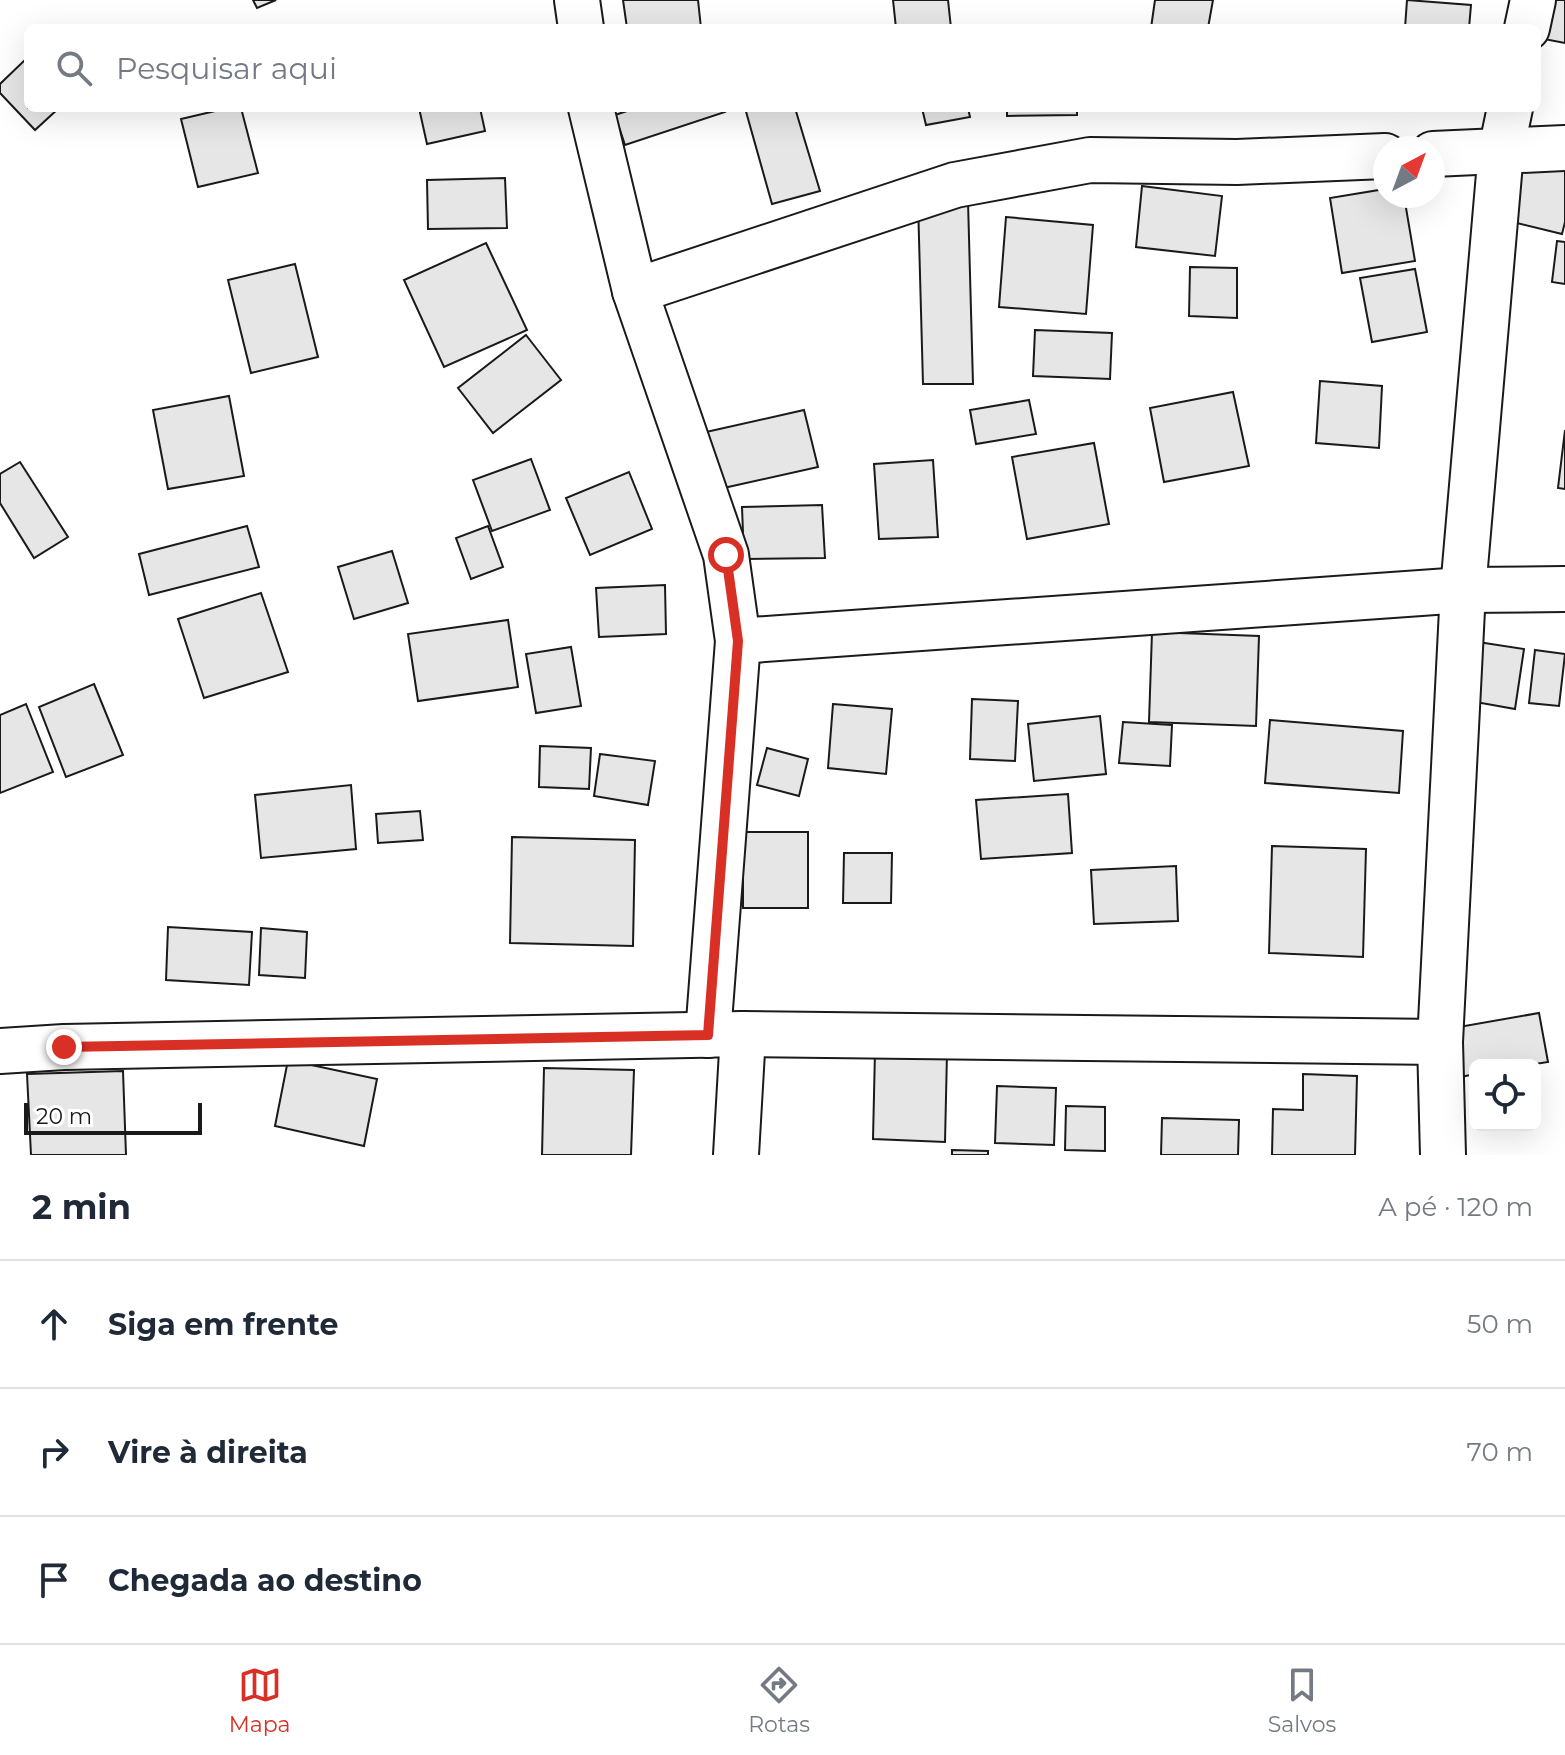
<!DOCTYPE html>
<html lang="pt">
<head>
<meta charset="utf-8">
<style>
	:root { --surface:#fff; --page:#f2f2f3; --text:#1f2937; --muted:#747a83; --line:#e0e1e3; --accent:#d93025 }
	body { margin:0; font-family:Montserrat,sans-serif; background:var(--page); color:var(--text) }
	.controls { position:absolute; right:24px; bottom:24px; display:grid; overflow:hidden; border-radius:12px; box-shadow:0 8px 32px #0002 }
	.controls button { width:72px; height:72px; display:grid; place-items:center; padding:0; border:0; border-bottom:2px solid var(--line); background:var(--surface); color:var(--text); font:40px sans-serif }
	.compass { position:absolute; left:1373px; top:136px; width:72px; height:72px; border-radius:50%; background:var(--surface); box-shadow:0 8px 32px #0002; rotate:41deg }
	.scale { position:absolute; left:24px; bottom:20px; width:178px; box-sizing:border-box; padding-left:8px; border:4px solid #1a1a1a; border-top:0; font-size:22px; line-height:28px; white-space:nowrap; color:#1a1a1a; -webkit-text-stroke:6px #fff; paint-order:stroke }
	.stop { position:absolute; width:24px; height:24px; margin:-18px; border:6px solid #d93025; border-radius:50%; background:#fff }
	.stop.end { background:#d93025; border-color:#fff; box-shadow:0 2px 8px #0008 }
	.list { margin:0; padding:0; list-style:none }
	h2 { display:flex; justify-content:space-between; align-items:center; height:104px; margin:0; padding:0 32px; font-size:34px }
	h2 small { font-size:26px; font-weight:400; color:var(--muted) }
	.list li { display:grid; grid-template-columns:52px 1fr auto; gap:24px; align-items:center; box-sizing:border-box; height:128px; padding:0 32px; border-top:2px solid var(--line) }
	.list b { display:block; font-size:30px; white-space:nowrap }
	.list em { font-size:26px; font-style:normal; color:var(--muted) }
	.icon { flex:none; width:44px; height:44px; fill:none; stroke:currentColor; stroke-width:2; stroke-linecap:round; stroke-linejoin:round }
	.map { position:relative; flex:none; width:1565px; height:1155px; overflow:hidden }
	.search { position:absolute; background:var(--surface); box-shadow:0 8px 32px #0002; left:24px; right:24px; top:24px; height:88px; display:flex; align-items:center; gap:20px; box-sizing:border-box; padding:0 28px; border-radius:12px; color:var(--muted); font-size:30px }
	.sheet { height:488px; background:var(--surface) }
	nav { display:flex; justify-content:space-around; align-items:center; box-sizing:border-box; height:112px; border-top:2px solid var(--line); background:var(--surface); font-size:22px; color:var(--muted) }
	nav a { display:grid; justify-items:center; gap:4px }
	nav .on { color:var(--accent) }
	.map>svg:first-child { display:block }
	.building { fill:#e6e6e6; stroke:#1a1a1a; stroke-width:2 }
	.lines { fill:none; stroke-linecap:round; stroke-linejoin:round }
	.minor-casing { stroke:#1a1a1a; stroke-width:48 }
	.minor { stroke:#fff; stroke-width:44 }
	.route { stroke:#d93025; stroke-width:10 }
</style>
</head>
<body>
<div class="map">
<svg width="1565" height="1155" viewBox="0 0 1565 1155">
	<rect width="100%" height="100%" fill="#fff"/>
	<g class="building">
		<path d="M 253,0 L 276,0 L 257,8 Z"/>
		<path d="M 623,0 L 698,0 L 701,28 L 627,28 Z"/>
		<path d="M 893,0 L 948,0 L 951,28 L 896,28 Z"/>
		<path d="M 1155,0 L 1213,0 L 1208,28 L 1151,28 Z"/>
		<path d="M 1407,0 L 1471,5 L 1469,28 L 1405,28 Z"/>
		<path d="M 1552,0 L 1565,0 L 1565,43 L 1544,39 Z"/>
		<path d="M 28,57 L 28,108 L 59,108 L 35,130 L 0,93 L 0,84 Z"/>
		<path d="M 228,108 L 241,108 L 258,173 L 198,187 L 181,119 Z"/>
		<path d="M 419,108 L 480,108 L 485,131 L 427,144 Z"/>
		<path d="M 636,108 L 723,108 L 725,112 L 625,145 L 615,115 Z"/>
		<path d="M 745,108 L 795,108 L 820,191 L 772,204 Z"/>
		<path d="M 922,108 L 968,108 L 970,117 L 926,125 Z"/>
		<path d="M 1007,108 L 1077,108 L 1077,115 L 1007,116 Z"/>
		<path d="M 1523,159 L 1565,170 L 1565,222 L 1562,234 L 1509,221 Z"/>
		<path d="M 505,178 L 507,228 L 428,229 L 427,180 Z"/>
		<path d="M 1142,186 L 1222,196 L 1215,256 L 1136,247 Z"/>
		<path d="M 1385,189 L 1385,196 L 1404,196 L 1415,261 L 1342,273 L 1330,198 Z"/>
		<path d="M 968,201 L 973,384 L 923,384 L 918,202 Z"/>
		<path d="M 1006,217 L 1093,225 L 1086,314 L 999,307 Z"/>
		<path d="M 1557,241 L 1565,242 L 1565,284 L 1552,282 Z"/>
		<path d="M 486,243 L 527,330 L 444,367 L 404,280 Z"/>
		<path d="M 295,264 L 318,357 L 251,373 L 228,280 Z"/>
		<path d="M 1190,267 L 1237,268 L 1237,318 L 1189,316 Z"/>
		<path d="M 1415,269 L 1427,332 L 1372,342 L 1360,278 Z"/>
		<path d="M 1035,330 L 1112,333 L 1110,379 L 1033,376 Z"/>
		<path d="M 526,335 L 561,380 L 493,433 L 458,388 Z"/>
		<path d="M 1320,381 L 1382,386 L 1379,448 L 1316,443 Z"/>
		<path d="M 1233,392 L 1249,466 L 1164,482 L 1150,408 Z"/>
		<path d="M 229,396 L 244,476 L 168,489 L 153,410 Z"/>
		<path d="M 1029,400 L 1036,434 L 976,444 L 970,410 Z"/>
		<path d="M 804,410 L 818,467 L 719,489 L 706,432 Z"/>
		<path d="M 1565,430 L 1565,489 L 1558,488 Z"/>
		<path d="M 1094,443 L 1109,524 L 1027,539 L 1012,457 Z"/>
		<path d="M 531,459 L 550,510 L 492,531 L 473,480 Z"/>
		<path d="M 933,460 L 938,537 L 879,539 L 874,464 Z"/>
		<path d="M 20,462 L 68,537 L 34,558 L 0,503 L 0,474 Z"/>
		<path d="M 629,472 L 652,529 L 590,555 L 566,498 Z"/>
		<path d="M 822,505 L 825,558 L 744,559 L 742,507 Z"/>
		<path d="M 247,526 L 259,567 L 149,595 L 139,554 Z"/>
		<path d="M 488,526 L 503,567 L 471,579 L 456,538 Z"/>
		<path d="M 392,551 L 408,603 L 354,619 L 338,567 Z"/>
		<path d="M 665,585 L 666,634 L 599,637 L 596,588 Z"/>
		<path d="M 261,593 L 288,672 L 204,698 L 178,619 Z"/>
		<path d="M 508,620 L 518,687 L 418,701 L 408,634 Z"/>
		<path d="M 1152,632 L 1259,636 L 1256,726 L 1149,722 Z"/>
		<path d="M 1478,642 L 1524,649 L 1515,709 L 1470,701 Z"/>
		<path d="M 571,647 L 581,706 L 536,713 L 526,654 Z"/>
		<path d="M 1535,650 L 1565,654 L 1559,706 L 1529,703 Z"/>
		<path d="M 94,684 L 123,755 L 66,777 L 39,707 Z"/>
		<path d="M 972,699 L 1018,701 L 1015,761 L 970,759 Z"/>
		<path d="M 26,704 L 53,772 L 0,793 L 0,715 Z"/>
		<path d="M 833,704 L 892,709 L 886,774 L 828,768 Z"/>
		<path d="M 1100,716 L 1106,774 L 1034,781 L 1028,724 Z"/>
		<path d="M 1270,720 L 1403,731 L 1399,793 L 1265,783 Z"/>
		<path d="M 1123,722 L 1172,725 L 1170,766 L 1119,763 Z"/>
		<path d="M 540,746 L 591,748 L 589,789 L 539,787 Z"/>
		<path d="M 767,748 L 808,759 L 799,796 L 757,785 Z"/>
		<path d="M 600,754 L 655,761 L 648,805 L 594,796 Z"/>
		<path d="M 351,785 L 356,849 L 261,858 L 255,795 Z"/>
		<path d="M 1068,794 L 1072,853 L 981,859 L 976,800 Z"/>
		<path d="M 420,811 L 423,840 L 378,843 L 376,814 Z"/>
		<rect x="743" y="832" width="65" height="76"/>
		<path d="M 512,837 L 635,840 L 633,946 L 510,943 Z"/>
		<path d="M 1272,846 L 1366,849 L 1363,957 L 1269,953 Z"/>
		<path d="M 844,853 L 892,853 L 891,903 L 843,903 Z"/>
		<path d="M 1176,866 L 1178,921 L 1094,924 L 1091,870 Z"/>
		<path d="M 168,927 L 252,932 L 249,985 L 166,980 Z"/>
		<path d="M 261,928 L 307,932 L 305,978 L 259,975 Z"/>
		<path d="M 1539,1013 L 1548,1062 L 1529,1065 L 1475,1065 L 1475,1074 L 1461,1077 L 1453,1028 Z"/>
		<path d="M 875,1051 L 947,1053 L 945,1142 L 873,1139 Z"/>
		<path d="M 288,1060 L 377,1079 L 364,1146 L 275,1126 Z"/>
		<path d="M 544,1068 L 634,1070 L 631,1155 L 542,1155 Z"/>
		<path d="M 123,1071 L 126,1155 L 31,1155 L 27,1074 Z"/>
		<path d="M 1303,1074 L 1357,1076 L 1355,1155 L 1272,1155 L 1273,1109 L 1303,1110 Z"/>
		<path d="M 997,1086 L 1056,1088 L 1054,1145 L 995,1143 Z"/>
		<path d="M 1066,1106 L 1105,1107 L 1105,1151 L 1065,1150 Z"/>
		<path d="M 1162,1118 L 1239,1120 L 1238,1155 L 1161,1155 Z"/>
		<path d="M 952,1150 L 988,1151 L 988,1155 L 952,1155 Z"/>
	</g>
	<g class="lines">
		<g class="minor-casing">
			<g id="minor">
				<path d="M 577,0 L 581,28"/>
				<path d="M 1527,28 L 1533,0"/>
				<path d="M 591,108 L 635,291 L 726,555 L 738,641 L 708,1035"/>
				<path d="M 1433,154 L 1565,148"/>
				<path d="M 635,291 L 955,185 L 1090,160 L 1237,162 L 1385,156"/>
				<path d="M 738,641 L 1463,590 L 1565,589"/>
				<path d="M 0,1051 L 64,1047 L 743,1034 L 1440,1042"/>
				<path d="M 736,1155 L 743,1034"/>
				<path d="M 1443,1155 L 1440,1042 L 1463,590 L 1501,151 L 1510,108"/>
			</g>
		</g>
		<use href="#minor" class="minor"/>
	</g>
	<g class="lines">
		<path class="route" d="M 64,1047 L 708,1035 L 738,641 L 726,555"/>
	</g>
</svg>
<div class="controls">
<button><svg class="icon" aria-label="locate" viewBox="0 0 24 24"><circle cx="12" cy="12" r="6"/><path d="M12 2v4M12 18v4M2 12h4M18 12h4"/></svg></button>
</div>
<svg class="compass" viewBox="-18 -18 36 36"><path d="M0-13l5 13h-10z" fill="#e53935"/><path d="M0 13l5-13h-10z" fill="#747a83"/></svg>
<div class="scale">20 m</div>
<div class="stop" style="left:726px;top:555px"></div>
<div class="stop end" style="left:64px;top:1047px"></div>
<div class="search"><svg class="icon" aria-label="search" viewBox="0 0 24 24"><circle cx="10" cy="10" r="6"/><path d="M15 15l6 6"/></svg>Pesquisar aqui</div>
</div>
<section class="sheet">
<h2>2 min<small>A pé · 120 m</small></h2>
<ul class="list">
<li><svg class="icon" aria-label="ahead" viewBox="0 0 24 24"><path d="M12 20V5M6 11l6-6 6 6"/></svg><div><b>Siga em frente</b></div><em>50 m</em></li>
<li><svg class="icon" aria-label="right" viewBox="0 0 24 24"><path d="M7 20v-9h11M14 6l5 5-5 5"/></svg><div><b>Vire à direita</b></div><em>70 m</em></li>
<li><svg class="icon" aria-label="arrive" viewBox="0 0 24 24"><path d="M6 21V4h12l-3 4 3 4H6"/></svg><div><b>Chegada ao destino</b></div></li>
</ul>
</section>
<nav>
<a class="on"><svg class="icon" aria-label="map" viewBox="0 0 24 24"><path d="M3 6l6-2 6 2 6-2v14l-6 2-6-2-6 2zM9 4v14M15 6v14"/></svg>Mapa</a>
<a><svg class="icon" aria-label="directions" viewBox="0 0 24 24"><path d="M12 3l9 9-9 9-9-9zM9 14v-3h6M13 9l2 2-2 2"/></svg>Rotas</a>
<a><svg class="icon" aria-label="saved" viewBox="0 0 24 24"><path d="M7 4h10v16l-5-4-5 4z"/></svg>Salvos</a>
</nav>
</body>
</html>
